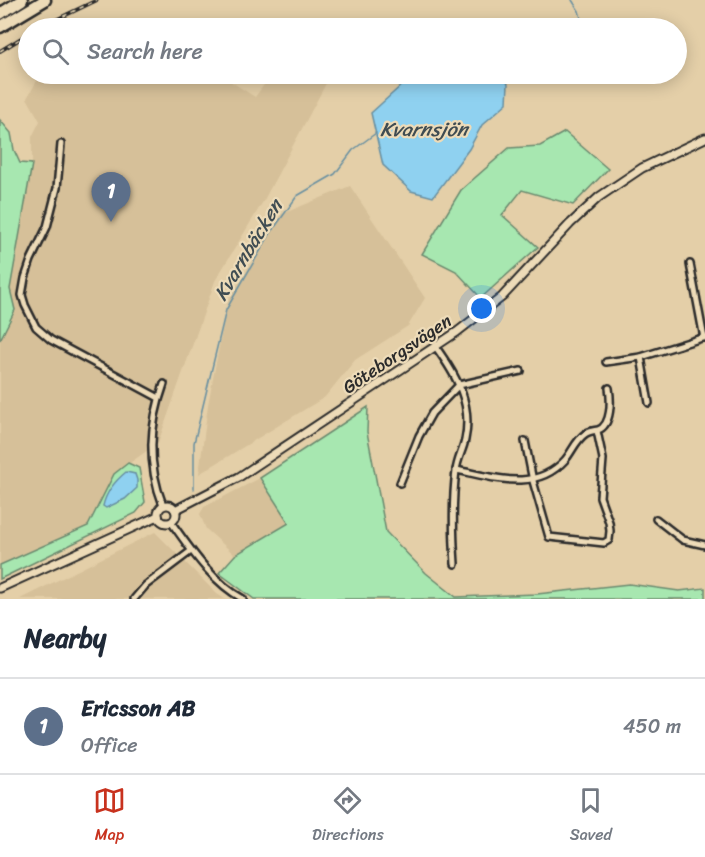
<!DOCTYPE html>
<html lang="en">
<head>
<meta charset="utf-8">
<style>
	:root { --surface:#fff; --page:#f2f2f3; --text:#1f2937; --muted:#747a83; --line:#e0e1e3; --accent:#c8321e }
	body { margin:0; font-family:Sriracha,sans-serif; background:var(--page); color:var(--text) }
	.you { position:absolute; left:482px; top:309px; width:21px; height:21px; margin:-15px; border:4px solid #fff; border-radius:50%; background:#1a73e8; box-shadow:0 0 0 9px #1a73e833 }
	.badge { display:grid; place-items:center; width:39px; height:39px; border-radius:50%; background:var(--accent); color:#fff; font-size:20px; font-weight:700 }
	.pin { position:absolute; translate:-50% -50px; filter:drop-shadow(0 2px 3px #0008) }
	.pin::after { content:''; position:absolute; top:32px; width:21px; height:18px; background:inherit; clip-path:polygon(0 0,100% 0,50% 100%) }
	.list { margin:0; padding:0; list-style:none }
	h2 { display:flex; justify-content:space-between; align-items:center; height:78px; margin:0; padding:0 24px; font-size:26px }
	h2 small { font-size:20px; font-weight:400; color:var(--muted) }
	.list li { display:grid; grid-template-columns:39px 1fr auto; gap:18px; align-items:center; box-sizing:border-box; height:96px; padding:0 24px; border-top:2px solid var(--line) }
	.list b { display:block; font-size:22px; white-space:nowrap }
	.list p { margin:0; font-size:20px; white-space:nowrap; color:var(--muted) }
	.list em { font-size:20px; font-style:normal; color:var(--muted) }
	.icon { flex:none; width:33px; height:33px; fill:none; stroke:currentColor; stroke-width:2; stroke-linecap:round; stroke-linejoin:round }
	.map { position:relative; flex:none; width:705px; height:599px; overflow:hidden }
	.search { position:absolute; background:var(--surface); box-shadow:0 3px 15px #0003; left:18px; right:18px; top:18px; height:66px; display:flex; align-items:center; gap:15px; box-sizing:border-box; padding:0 21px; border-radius:33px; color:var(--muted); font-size:22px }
	.sheet { height:174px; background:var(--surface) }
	nav { display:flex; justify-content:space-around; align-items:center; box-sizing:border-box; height:84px; border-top:2px solid var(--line); background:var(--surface); font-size:16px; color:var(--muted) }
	nav a { display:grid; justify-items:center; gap:3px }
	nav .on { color:var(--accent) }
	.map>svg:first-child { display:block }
	.built { fill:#d6c099 }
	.green { fill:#a7e7b0; stroke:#69896e; stroke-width:1.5 }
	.water { fill:#8fd1f0; stroke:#678fa1; stroke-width:1.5 }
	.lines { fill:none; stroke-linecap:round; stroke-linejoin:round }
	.stream { stroke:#678fa1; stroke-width:1.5 }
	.minor-casing { stroke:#2b2b2b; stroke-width:10 }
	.tertiary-casing { stroke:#2b2b2b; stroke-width:11 }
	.motorway-casing { stroke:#2b2b2b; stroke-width:15 }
	.minor { stroke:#eddbb8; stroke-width:5 }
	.tertiary { stroke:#eddbb8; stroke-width:7 }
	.motorway { stroke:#eddbb8; stroke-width:10 }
	.rail-casing { stroke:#2b2b2b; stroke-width:4 }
	.rail { stroke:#eddbb8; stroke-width:1.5; stroke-dasharray:4.5; stroke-linecap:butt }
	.labels { text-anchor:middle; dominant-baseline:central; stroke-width:4.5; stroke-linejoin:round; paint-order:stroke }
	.street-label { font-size:18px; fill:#2b2b2b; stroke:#eddbb8 }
	.water-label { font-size:20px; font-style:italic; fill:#3f4c52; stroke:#eddbb8 }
</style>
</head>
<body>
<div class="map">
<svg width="705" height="599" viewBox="0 0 705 599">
	<rect width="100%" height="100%" fill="#e4cfa8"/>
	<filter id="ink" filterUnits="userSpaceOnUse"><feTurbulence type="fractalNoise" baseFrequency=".0167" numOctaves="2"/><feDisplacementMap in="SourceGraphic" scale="12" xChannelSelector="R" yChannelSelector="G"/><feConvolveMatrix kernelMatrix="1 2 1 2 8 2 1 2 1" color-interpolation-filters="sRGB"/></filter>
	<g filter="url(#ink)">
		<g class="built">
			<path d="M 41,74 L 219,74 L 255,97 L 272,74 L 331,74 L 264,200 L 215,281 L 158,443 L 114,474 L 88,526 L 0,565 L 0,340 L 15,310 L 10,289 L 32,164 L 32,137 L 40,121 L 27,98 Z"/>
			<path d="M 350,186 L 425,298 L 408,326 L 355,360 L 325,397 L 199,474 L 208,405 L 226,310 L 229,300 L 282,214 Z"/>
			<path d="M 260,478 L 289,523 L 235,555 L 206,529 L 200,514 L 204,507 Z"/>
			<path d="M 155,532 L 217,594 L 225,599 L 20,599 Z"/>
		</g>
		<g class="green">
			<path d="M 0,120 L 11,133 L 14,150 L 20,163 L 32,164 L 10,289 L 15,310 L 0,340 Z"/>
			<path d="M 565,132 L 608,169 L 573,205 L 522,190 L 502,215 L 538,247 L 481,298 L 456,271 L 422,254 L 461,190 L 509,148 L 540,146 Z"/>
			<path d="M 368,407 L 367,432 L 386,532 L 426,573 L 456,597 L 537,594 L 629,584 L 679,591 L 705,588 L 705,599 L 254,599 L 219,573 L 235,555 L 289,523 L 260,478 Z"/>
			<path d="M 128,463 L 139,468 L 145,502 L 136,513 L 0,579 L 0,565 L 88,526 L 114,474 Z"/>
		</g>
		<g class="water">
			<path d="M 414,74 L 503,74 L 508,84 L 507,103 L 482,125 L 469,149 L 433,197 L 411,191 L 383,165 L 371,113 Z"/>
			<path d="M 126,472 L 135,474 L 137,480 L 137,488 L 125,499 L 106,508 L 103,506 C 106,492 115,481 126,472 Z"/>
		</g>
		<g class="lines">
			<g class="stream">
				<path d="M 572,0 L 579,11 L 583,25 L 578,28"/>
				<path d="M 194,489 L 194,443 L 226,310 L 270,234 L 297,196 L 335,174 L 353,150 L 376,133"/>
			</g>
			<g class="minor-casing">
				<g id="minor">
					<path d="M 61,144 L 57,188 L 47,227 L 31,260 L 25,278 L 22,295 L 25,305 L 36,327 L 51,340 L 159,398"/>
					<path d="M 690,264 L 704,338"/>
					<path d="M 435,346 C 456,375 473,403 465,440 C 463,450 457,460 456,471 C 452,501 453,534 455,564"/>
					<path d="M 641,357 L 649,403"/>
					<path d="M 606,362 L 641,357 L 705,337"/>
					<path d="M 525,441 L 533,481 L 549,537 L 604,543 L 609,540 L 610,531 L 609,522 L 600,497 L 603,459 L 597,431"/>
					<path d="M 456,470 C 493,477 535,493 565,460 C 572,452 576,440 585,434 C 589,431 593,431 598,430 C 612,425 611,400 609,388"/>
					<path d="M 400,483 L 419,436 L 432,413 L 459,385 L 521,371"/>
					<path d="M 163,505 C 147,464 149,426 164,384"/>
					<path d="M 656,519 L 683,540 L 705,545"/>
					<path d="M 171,522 C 191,550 212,582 243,599"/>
					<path d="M 134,599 L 146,585 L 191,551"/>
				</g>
			</g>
			<g class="tertiary-casing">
				<g id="tertiary">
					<circle cx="167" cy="514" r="9"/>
					<path d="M 175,510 L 239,477 L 457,332 L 502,297 L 570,224 L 599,197 L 642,168 L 705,138"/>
					<path d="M 0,588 L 158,516"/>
				</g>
			</g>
			<g class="motorway-casing">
				<g id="motorway">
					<path d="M 0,14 L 22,0"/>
					<path d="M 0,27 L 45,0"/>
				</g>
			</g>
			<use href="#minor" class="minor"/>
			<use href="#tertiary" class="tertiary"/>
			<use href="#motorway" class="motorway"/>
			<g class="rail-casing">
				<g id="rail">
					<path d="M 39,28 L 97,0"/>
					<path d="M 0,51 L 28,34"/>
				</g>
			</g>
			<use href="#rail" class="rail"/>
		</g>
	</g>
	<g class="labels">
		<g class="street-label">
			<text transform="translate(397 354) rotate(-34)">Göteborgsvägen</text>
		</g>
		<g class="water-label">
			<text x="424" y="129">Kvarnsjön</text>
			<text transform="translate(248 250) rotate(-59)">Kvarnbäcken</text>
		</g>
	</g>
</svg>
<div class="you"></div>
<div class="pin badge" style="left:111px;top:222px;background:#5c6f8a">1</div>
<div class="search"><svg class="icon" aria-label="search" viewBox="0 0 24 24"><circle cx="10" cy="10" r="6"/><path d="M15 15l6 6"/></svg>Search here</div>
</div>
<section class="sheet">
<h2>Nearby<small></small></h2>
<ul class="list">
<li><span class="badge" style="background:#5c6f8a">1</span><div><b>Ericsson AB</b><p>Office</p></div><em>450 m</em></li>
</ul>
</section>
<nav>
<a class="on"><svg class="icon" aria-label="map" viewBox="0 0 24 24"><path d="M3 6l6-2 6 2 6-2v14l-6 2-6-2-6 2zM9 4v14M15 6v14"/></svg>Map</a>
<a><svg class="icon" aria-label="directions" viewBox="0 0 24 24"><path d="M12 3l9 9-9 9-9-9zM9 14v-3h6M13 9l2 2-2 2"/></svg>Directions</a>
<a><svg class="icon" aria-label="saved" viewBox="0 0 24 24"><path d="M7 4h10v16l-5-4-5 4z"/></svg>Saved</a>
</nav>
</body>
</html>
